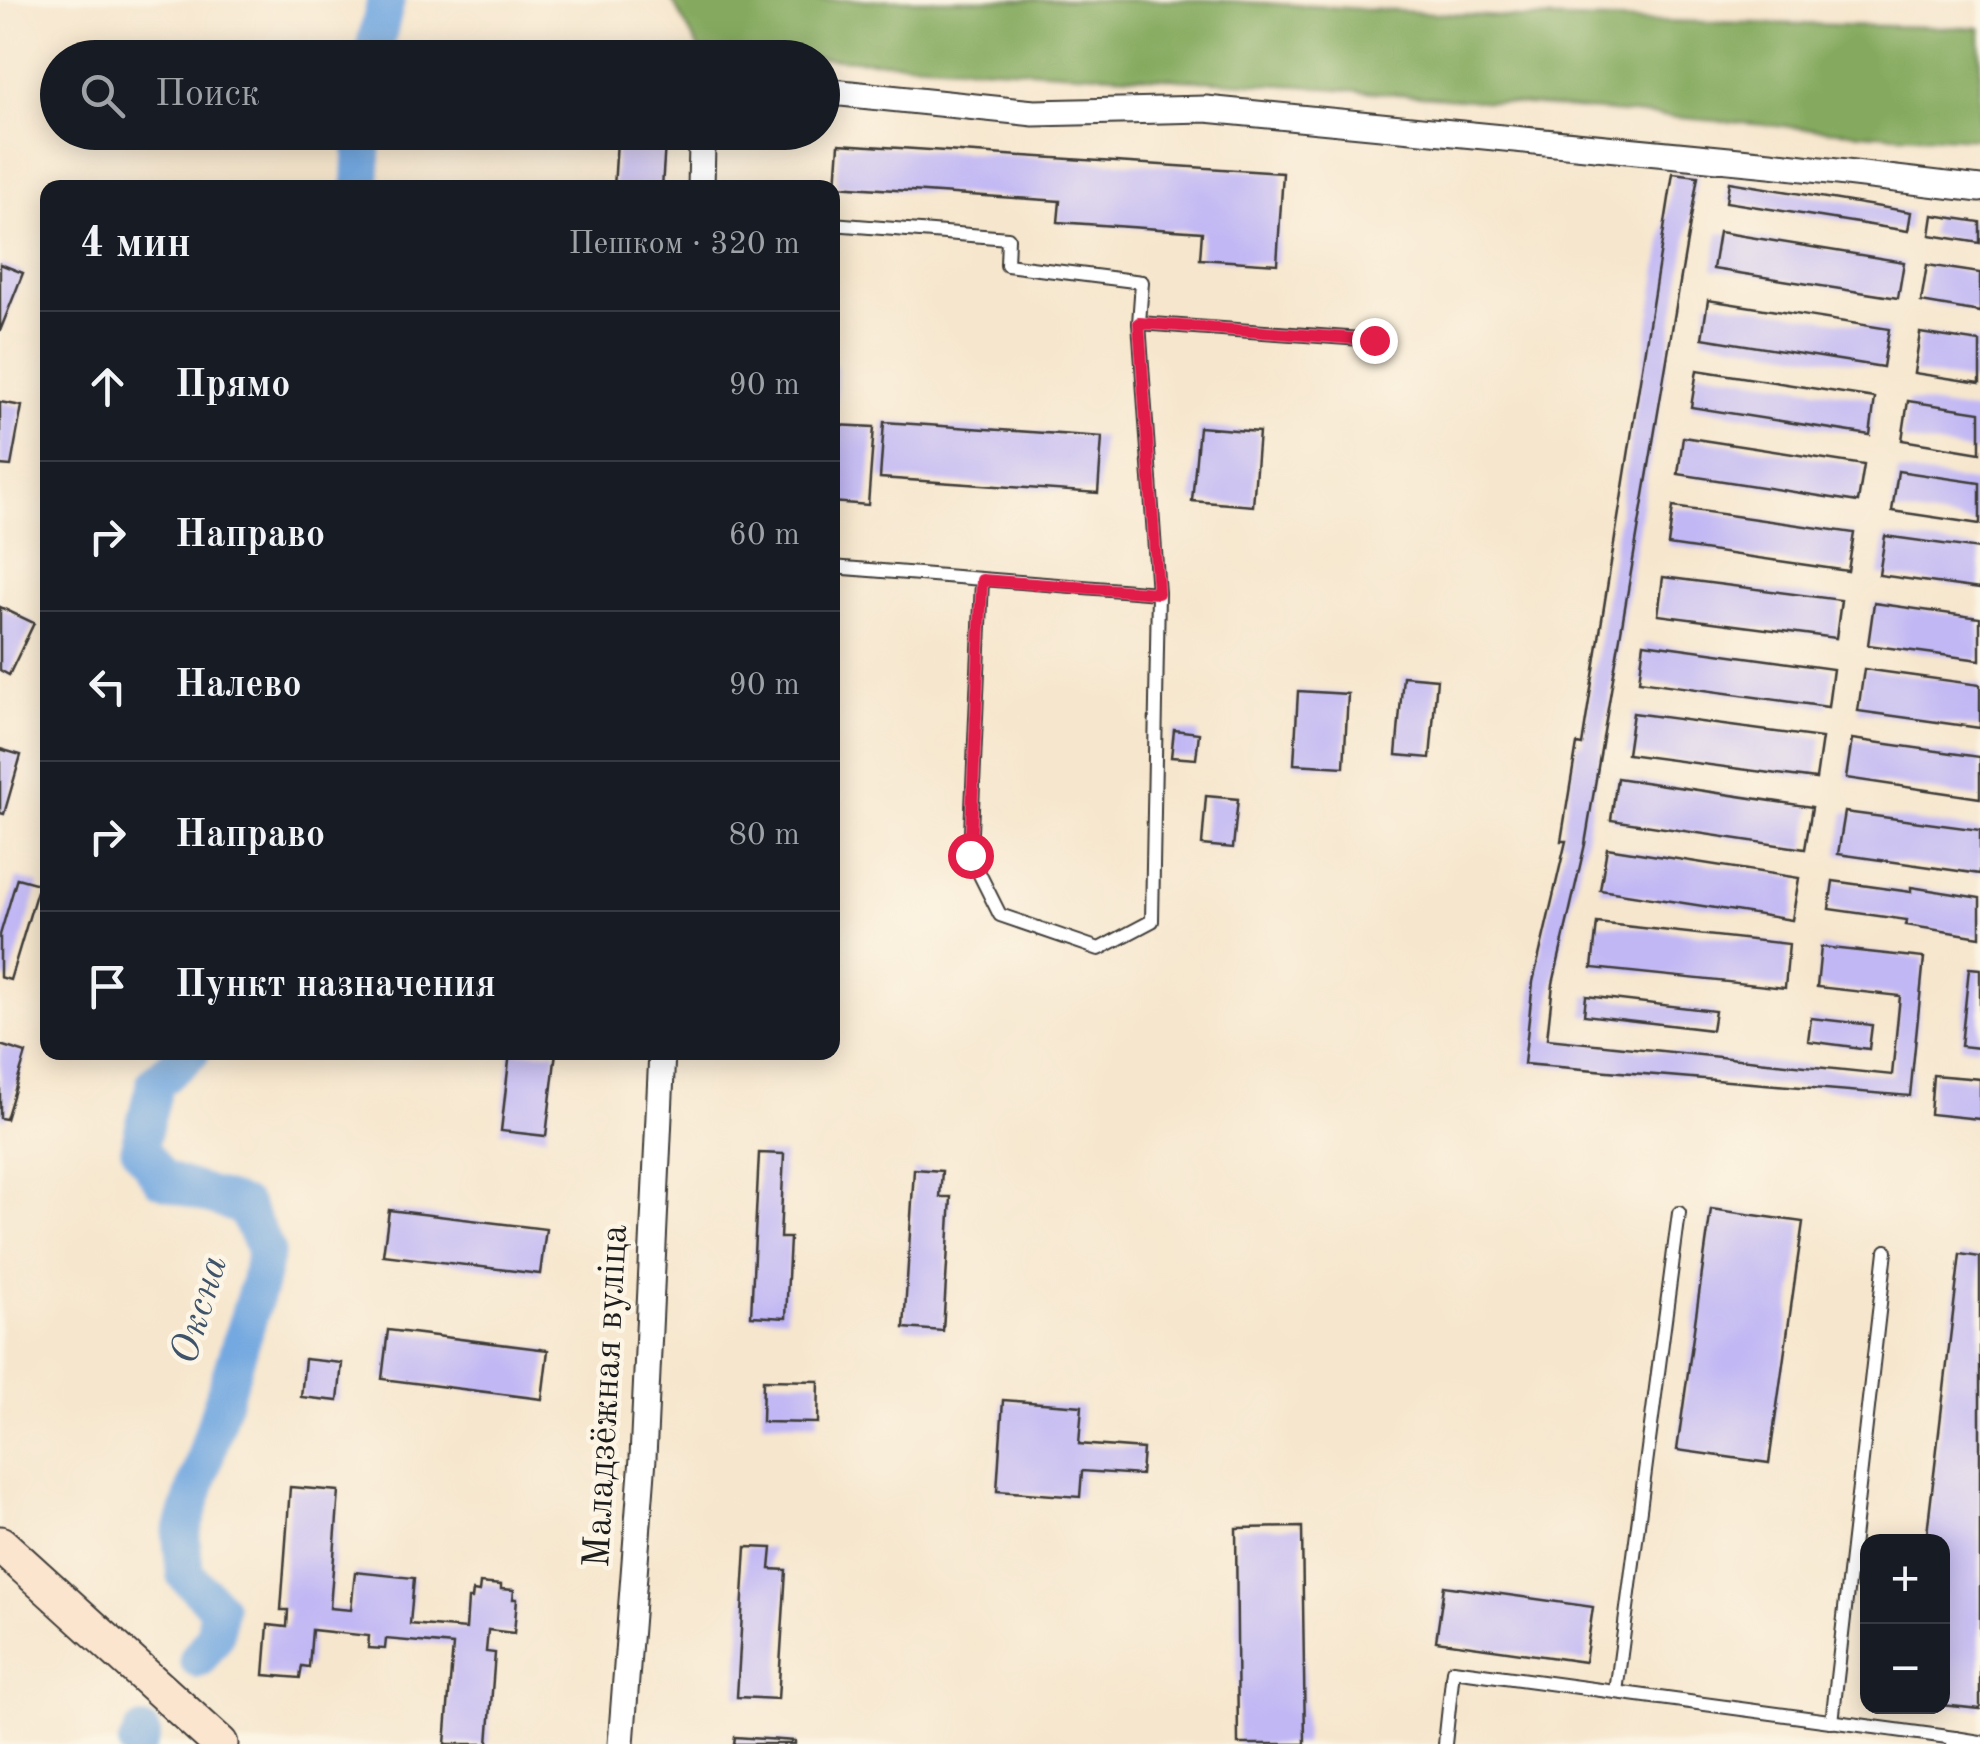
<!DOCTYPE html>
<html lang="ru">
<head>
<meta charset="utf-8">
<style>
	:root { --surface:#171b24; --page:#242831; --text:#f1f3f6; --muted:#9ea1a6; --line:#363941 }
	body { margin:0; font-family:"Old Standard TT",serif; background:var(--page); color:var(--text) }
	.controls { position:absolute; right:30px; bottom:30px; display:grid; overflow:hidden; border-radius:20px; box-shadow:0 5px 25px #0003 }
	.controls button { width:90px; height:90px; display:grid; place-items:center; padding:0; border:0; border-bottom:2px solid var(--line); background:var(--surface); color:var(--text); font:50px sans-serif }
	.stop { position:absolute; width:30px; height:30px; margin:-22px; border:8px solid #e11d48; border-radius:50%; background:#fff }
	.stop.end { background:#e11d48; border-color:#fff; box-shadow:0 2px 10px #0008 }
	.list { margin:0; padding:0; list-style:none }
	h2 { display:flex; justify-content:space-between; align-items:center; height:130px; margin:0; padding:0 40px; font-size:42px }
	h2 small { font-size:32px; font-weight:400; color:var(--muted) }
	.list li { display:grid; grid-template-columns:65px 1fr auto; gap:30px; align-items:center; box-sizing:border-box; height:150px; padding:0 40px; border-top:2px solid var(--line) }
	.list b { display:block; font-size:38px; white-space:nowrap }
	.list em { font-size:32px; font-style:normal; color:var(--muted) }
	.icon { flex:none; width:55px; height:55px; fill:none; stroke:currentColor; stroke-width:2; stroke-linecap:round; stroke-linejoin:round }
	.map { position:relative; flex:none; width:1980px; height:1744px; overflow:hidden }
	.search { position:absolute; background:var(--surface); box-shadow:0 5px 25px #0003; left:40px; top:40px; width:800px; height:110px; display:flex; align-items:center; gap:25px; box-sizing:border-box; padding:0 35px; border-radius:55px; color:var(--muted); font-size:38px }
	.panel { position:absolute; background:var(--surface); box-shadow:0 5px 25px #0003; left:40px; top:180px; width:800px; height:880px; border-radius:20px }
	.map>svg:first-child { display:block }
	.forest { fill:#85aa5f; stroke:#50633e; stroke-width:2.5 }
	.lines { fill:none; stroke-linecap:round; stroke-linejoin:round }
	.river { stroke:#73a8e0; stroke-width:38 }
	.building { fill:#c1b7f4 }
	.lane-casing { stroke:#3d3a37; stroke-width:16 }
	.street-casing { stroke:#3d3a37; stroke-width:29 }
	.secondary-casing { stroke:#3d3a37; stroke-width:39 }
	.lane { stroke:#fff; stroke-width:12 }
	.street { stroke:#fff; stroke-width:25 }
	.secondary { stroke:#fce5cf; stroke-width:35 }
	.route { stroke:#e11d48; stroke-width:12 }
	.labels { text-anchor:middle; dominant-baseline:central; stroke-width:9; stroke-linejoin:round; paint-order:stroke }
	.street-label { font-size:38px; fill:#1c1c1c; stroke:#fcf5e5 }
	.water-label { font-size:40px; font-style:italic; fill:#3f546a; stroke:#fcf5e5 }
</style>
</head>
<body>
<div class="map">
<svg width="1980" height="1744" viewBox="0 0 1980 1744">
	<rect width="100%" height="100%" fill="#fcf5e5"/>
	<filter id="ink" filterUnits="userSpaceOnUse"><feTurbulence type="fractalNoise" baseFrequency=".01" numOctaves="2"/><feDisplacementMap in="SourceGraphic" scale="20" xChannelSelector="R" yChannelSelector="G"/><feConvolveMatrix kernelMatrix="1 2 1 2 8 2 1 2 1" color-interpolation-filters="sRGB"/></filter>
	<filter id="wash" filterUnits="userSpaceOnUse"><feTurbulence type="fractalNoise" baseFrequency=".0048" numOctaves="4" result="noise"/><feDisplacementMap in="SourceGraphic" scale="40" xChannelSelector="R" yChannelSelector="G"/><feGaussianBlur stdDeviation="2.25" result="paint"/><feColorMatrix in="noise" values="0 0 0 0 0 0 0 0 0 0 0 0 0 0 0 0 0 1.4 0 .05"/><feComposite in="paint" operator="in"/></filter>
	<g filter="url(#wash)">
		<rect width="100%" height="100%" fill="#f6e6cd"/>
		<path class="forest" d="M 672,0 L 1207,0 L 1520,18 L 1980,28 L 1980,139 L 1874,134 L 1301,86 L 700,51 Z"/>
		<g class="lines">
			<g class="river">
				<path d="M 372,58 L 386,0"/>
				<path d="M 361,188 L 363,132"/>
				<path d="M 191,1052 L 155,1083 L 139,1147 L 161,1179 L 244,1207 L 266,1250 L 258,1286 L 181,1535 L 185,1574 L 218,1608 L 215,1636 L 198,1659"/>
				<path d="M 137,1744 L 142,1734"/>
			</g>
		</g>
		<g id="blocks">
			<g class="building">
				<path d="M 617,140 L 665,143 L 662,188 L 614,188 Z"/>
				<path d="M 839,144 L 1283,173 L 1277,264 L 1200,259 L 1202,232 L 1058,222 L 1060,201 L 836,186 Z"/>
				<path d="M 1673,173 L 1698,176 L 1585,844 L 1553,984 L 1547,1039 L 1892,1075 L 1900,996 L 1817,987 L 1821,947 L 1924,958 L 1910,1096 L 1524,1064 L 1533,982 L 1566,841 L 1561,841 L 1577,744 L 1582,745 Z"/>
				<path d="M 1729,182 L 1911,212 L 1908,231 L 1726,202 Z"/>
				<path d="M 1933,215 L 1980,222 L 1980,243 L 1930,235 Z"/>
				<path d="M 1719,232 L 1904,262 L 1898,298 L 1713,269 Z"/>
				<path d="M 0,264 L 23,273 L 0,331 Z"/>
				<path d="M 1927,265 L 1980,273 L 1980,312 L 1921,302 Z"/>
				<path d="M 1708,300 L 1889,329 L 1883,367 L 1702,338 Z"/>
				<path d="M 1920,333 L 1980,342 L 1980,383 L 1914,373 Z"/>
				<path d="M 832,365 L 837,366 L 836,425 L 874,427 L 868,505 L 832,502 Z"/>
				<path d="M 1697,370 L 1875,398 L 1870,435 L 1691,407 Z"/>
				<path d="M 1908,401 L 1980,412 L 1980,453 L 1902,440 Z"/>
				<path d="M 0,402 L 22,406 L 11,466 L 0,465 Z"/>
				<path d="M 884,422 L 1102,437 L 1098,493 L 880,478 Z"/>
				<path d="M 1199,427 L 1259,432 L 1253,506 L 1192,501 Z"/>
				<path d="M 1683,437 L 1864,465 L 1858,502 L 1678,474 Z"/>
				<path d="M 1898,471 L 1980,483 L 1980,524 L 1892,511 Z"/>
				<path d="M 1673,507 L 1854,533 L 1848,571 L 1668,545 Z"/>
				<path d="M 1885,536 L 1980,549 L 1980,589 L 1879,575 Z"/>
				<path d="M 832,577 L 839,577 L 835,616 L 832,616 Z"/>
				<path d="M 1663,577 L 1841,600 L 1836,638 L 1658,615 Z"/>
				<path d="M 1874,603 L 1980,618 L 1980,660 L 1868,645 Z"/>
				<path d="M 0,607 L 34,623 L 9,675 L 0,670 Z"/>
				<path d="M 1644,643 L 1833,669 L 1828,707 L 1639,681 Z"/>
				<path d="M 1864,669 L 1980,685 L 1980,728 L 1858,711 Z"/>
				<path d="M 1403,676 L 1437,679 L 1430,758 L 1396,755 Z"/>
				<path d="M 1298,691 L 1348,694 L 1344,767 L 1294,764 Z"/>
				<path d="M 1633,713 L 1822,738 L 1816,779 L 1627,754 Z"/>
				<path d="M 1174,730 L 1199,733 L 1196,759 L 1171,757 Z"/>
				<path d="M 1852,739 L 1980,757 L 1980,798 L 1846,778 Z"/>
				<path d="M 0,749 L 21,755 L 4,814 L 0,813 Z"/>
				<path d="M 1617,778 L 1812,807 L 1805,849 L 1611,820 Z"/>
				<path d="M 1206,796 L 1238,799 L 1233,848 L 1202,845 Z"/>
				<path d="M 1845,812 L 1980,830 L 1980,874 L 1838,854 Z"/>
				<path d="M 1607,848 L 1799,878 L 1792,920 L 1600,890 Z"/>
				<path d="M 17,878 L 39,884 L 10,980 L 0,977 L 0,935 Z"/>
				<path d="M 1833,881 L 1911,892 L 1911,887 L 1980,898 L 1980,937 L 1906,925 L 1907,920 L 1829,909 Z"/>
				<path d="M 1597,923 L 1789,944 L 1785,988 L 1592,968 Z"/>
				<path d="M 1969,968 L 1980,969 L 1980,1048 L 1961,1046 Z"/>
				<path d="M 1586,996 L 1715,1011 L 1712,1030 L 1584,1015 Z"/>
				<path d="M 1811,1018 L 1872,1025 L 1869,1049 L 1808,1041 Z"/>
				<path d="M 0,1045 L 26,1053 L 6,1119 L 0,1118 Z"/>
				<path d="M 510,1052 L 556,1052 L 546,1136 L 501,1131 Z"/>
				<path d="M 1933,1075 L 1980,1079 L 1980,1119 L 1930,1114 Z"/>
				<path d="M 759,1153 L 784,1154 L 780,1238 L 790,1238 L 786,1318 L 751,1316 Z"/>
				<path d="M 914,1169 L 942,1171 L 940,1197 L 951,1197 L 943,1331 L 904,1328 Z"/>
				<path d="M 1711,1209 L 1803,1222 L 1769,1463 L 1677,1450 Z"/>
				<path d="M 389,1210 L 546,1229 L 540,1274 L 383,1255 Z"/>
				<path d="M 1960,1254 L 1980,1257 L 1980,1709 L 1942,1705 L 1942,1542 L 1926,1542 Z"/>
				<path d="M 388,1330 L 548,1350 L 542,1399 L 382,1379 Z"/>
				<path d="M 305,1359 L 342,1363 L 338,1401 L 301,1397 Z"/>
				<path d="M 763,1380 L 819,1381 L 818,1423 L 762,1422 Z"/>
				<path d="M 1003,1400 L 1082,1406 L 1079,1444 L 1143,1449 L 1141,1475 L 1082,1471 L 1080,1497 L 997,1491 Z"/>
				<path d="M 290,1487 L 339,1491 L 330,1608 L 351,1610 L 355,1572 L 414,1578 L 410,1624 L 466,1629 L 468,1599 L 472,1599 L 473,1591 L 479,1592 L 480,1583 L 501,1585 L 501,1589 L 514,1590 L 513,1599 L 517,1599 L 514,1633 L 488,1630 L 486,1652 L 495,1653 L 488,1744 L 445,1744 L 453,1645 L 386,1639 L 385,1649 L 368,1648 L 369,1636 L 312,1630 L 309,1667 L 302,1666 L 300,1678 L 264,1675 L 268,1625 L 287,1627 L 288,1610 L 281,1610 Z"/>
				<path d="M 1302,1527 L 1305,1744 L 1238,1744 L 1236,1528 Z"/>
				<path d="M 746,1547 L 772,1548 L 770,1569 L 786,1570 L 778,1699 L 737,1697 Z"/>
				<path d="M 1444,1586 L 1593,1607 L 1585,1662 L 1436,1641 Z"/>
				<path d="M 735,1737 L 795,1741 L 795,1744 L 734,1744 Z"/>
			</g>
		</g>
	</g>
	<g filter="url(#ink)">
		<use href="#blocks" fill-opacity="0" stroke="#3d3a37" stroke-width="2.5"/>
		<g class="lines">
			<g class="lane-casing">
				<g id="lane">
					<path d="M 832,224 L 1008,238 L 1007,265 L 1142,282 L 1139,323 L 1158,593"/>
					<path d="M 1139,323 L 1375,340"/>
					<path d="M 832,567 L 1158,593 L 1152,921 L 1099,949 L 1000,915 L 970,855 L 982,580"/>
					<path d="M 1616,1692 L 1679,1213"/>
					<path d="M 1832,1722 L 1886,1251"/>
					<path d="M 1955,1738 L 1980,1742"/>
					<path d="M 1445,1744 L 1453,1670 L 1955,1738 L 1953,1744"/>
				</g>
			</g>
			<g class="street-casing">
				<g id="street">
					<path d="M 822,91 L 1034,113 L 1206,109 L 1770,164 L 1980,189"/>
					<path d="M 701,188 L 702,144 L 710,132"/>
					<path d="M 621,1744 L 643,1458 L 662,1052"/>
				</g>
			</g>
			<g class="secondary-casing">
				<path id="secondary" d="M 0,1544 L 220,1744"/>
			</g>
			<use href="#lane" class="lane"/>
			<use href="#street" class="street"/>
			<use href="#secondary" class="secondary"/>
		</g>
	</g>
	<g class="lines" filter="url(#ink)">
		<path class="route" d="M 970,855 L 982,580 L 1158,593 L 1139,323 L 1374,340"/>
	</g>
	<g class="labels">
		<g class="street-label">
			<text transform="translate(607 1396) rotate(-87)">Маладзёжная вуліца</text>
		</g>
		<g class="water-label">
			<text transform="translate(201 1310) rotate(-73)">Оксна</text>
		</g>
	</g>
</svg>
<div class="controls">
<button>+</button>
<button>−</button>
</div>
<div class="stop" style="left:970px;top:855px"></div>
<div class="stop end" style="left:1374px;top:340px"></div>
<div class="search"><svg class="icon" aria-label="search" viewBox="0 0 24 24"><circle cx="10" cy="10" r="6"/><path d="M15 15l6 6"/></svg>Поиск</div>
<section class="panel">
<h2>4 мин<small>Пешком · 320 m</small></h2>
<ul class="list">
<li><svg class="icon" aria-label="ahead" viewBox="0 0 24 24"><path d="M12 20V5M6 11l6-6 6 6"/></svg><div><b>Прямо</b></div><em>90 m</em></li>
<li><svg class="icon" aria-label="right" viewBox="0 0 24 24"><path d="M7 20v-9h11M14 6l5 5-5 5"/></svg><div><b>Направо</b></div><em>60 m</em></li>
<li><svg class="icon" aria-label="left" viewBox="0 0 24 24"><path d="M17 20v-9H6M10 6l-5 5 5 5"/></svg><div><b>Налево</b></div><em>90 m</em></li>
<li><svg class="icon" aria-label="right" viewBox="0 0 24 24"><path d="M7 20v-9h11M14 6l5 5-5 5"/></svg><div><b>Направо</b></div><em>80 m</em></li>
<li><svg class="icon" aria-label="arrive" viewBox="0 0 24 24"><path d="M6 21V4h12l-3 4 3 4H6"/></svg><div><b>Пункт назначения</b></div></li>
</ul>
</section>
</div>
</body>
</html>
